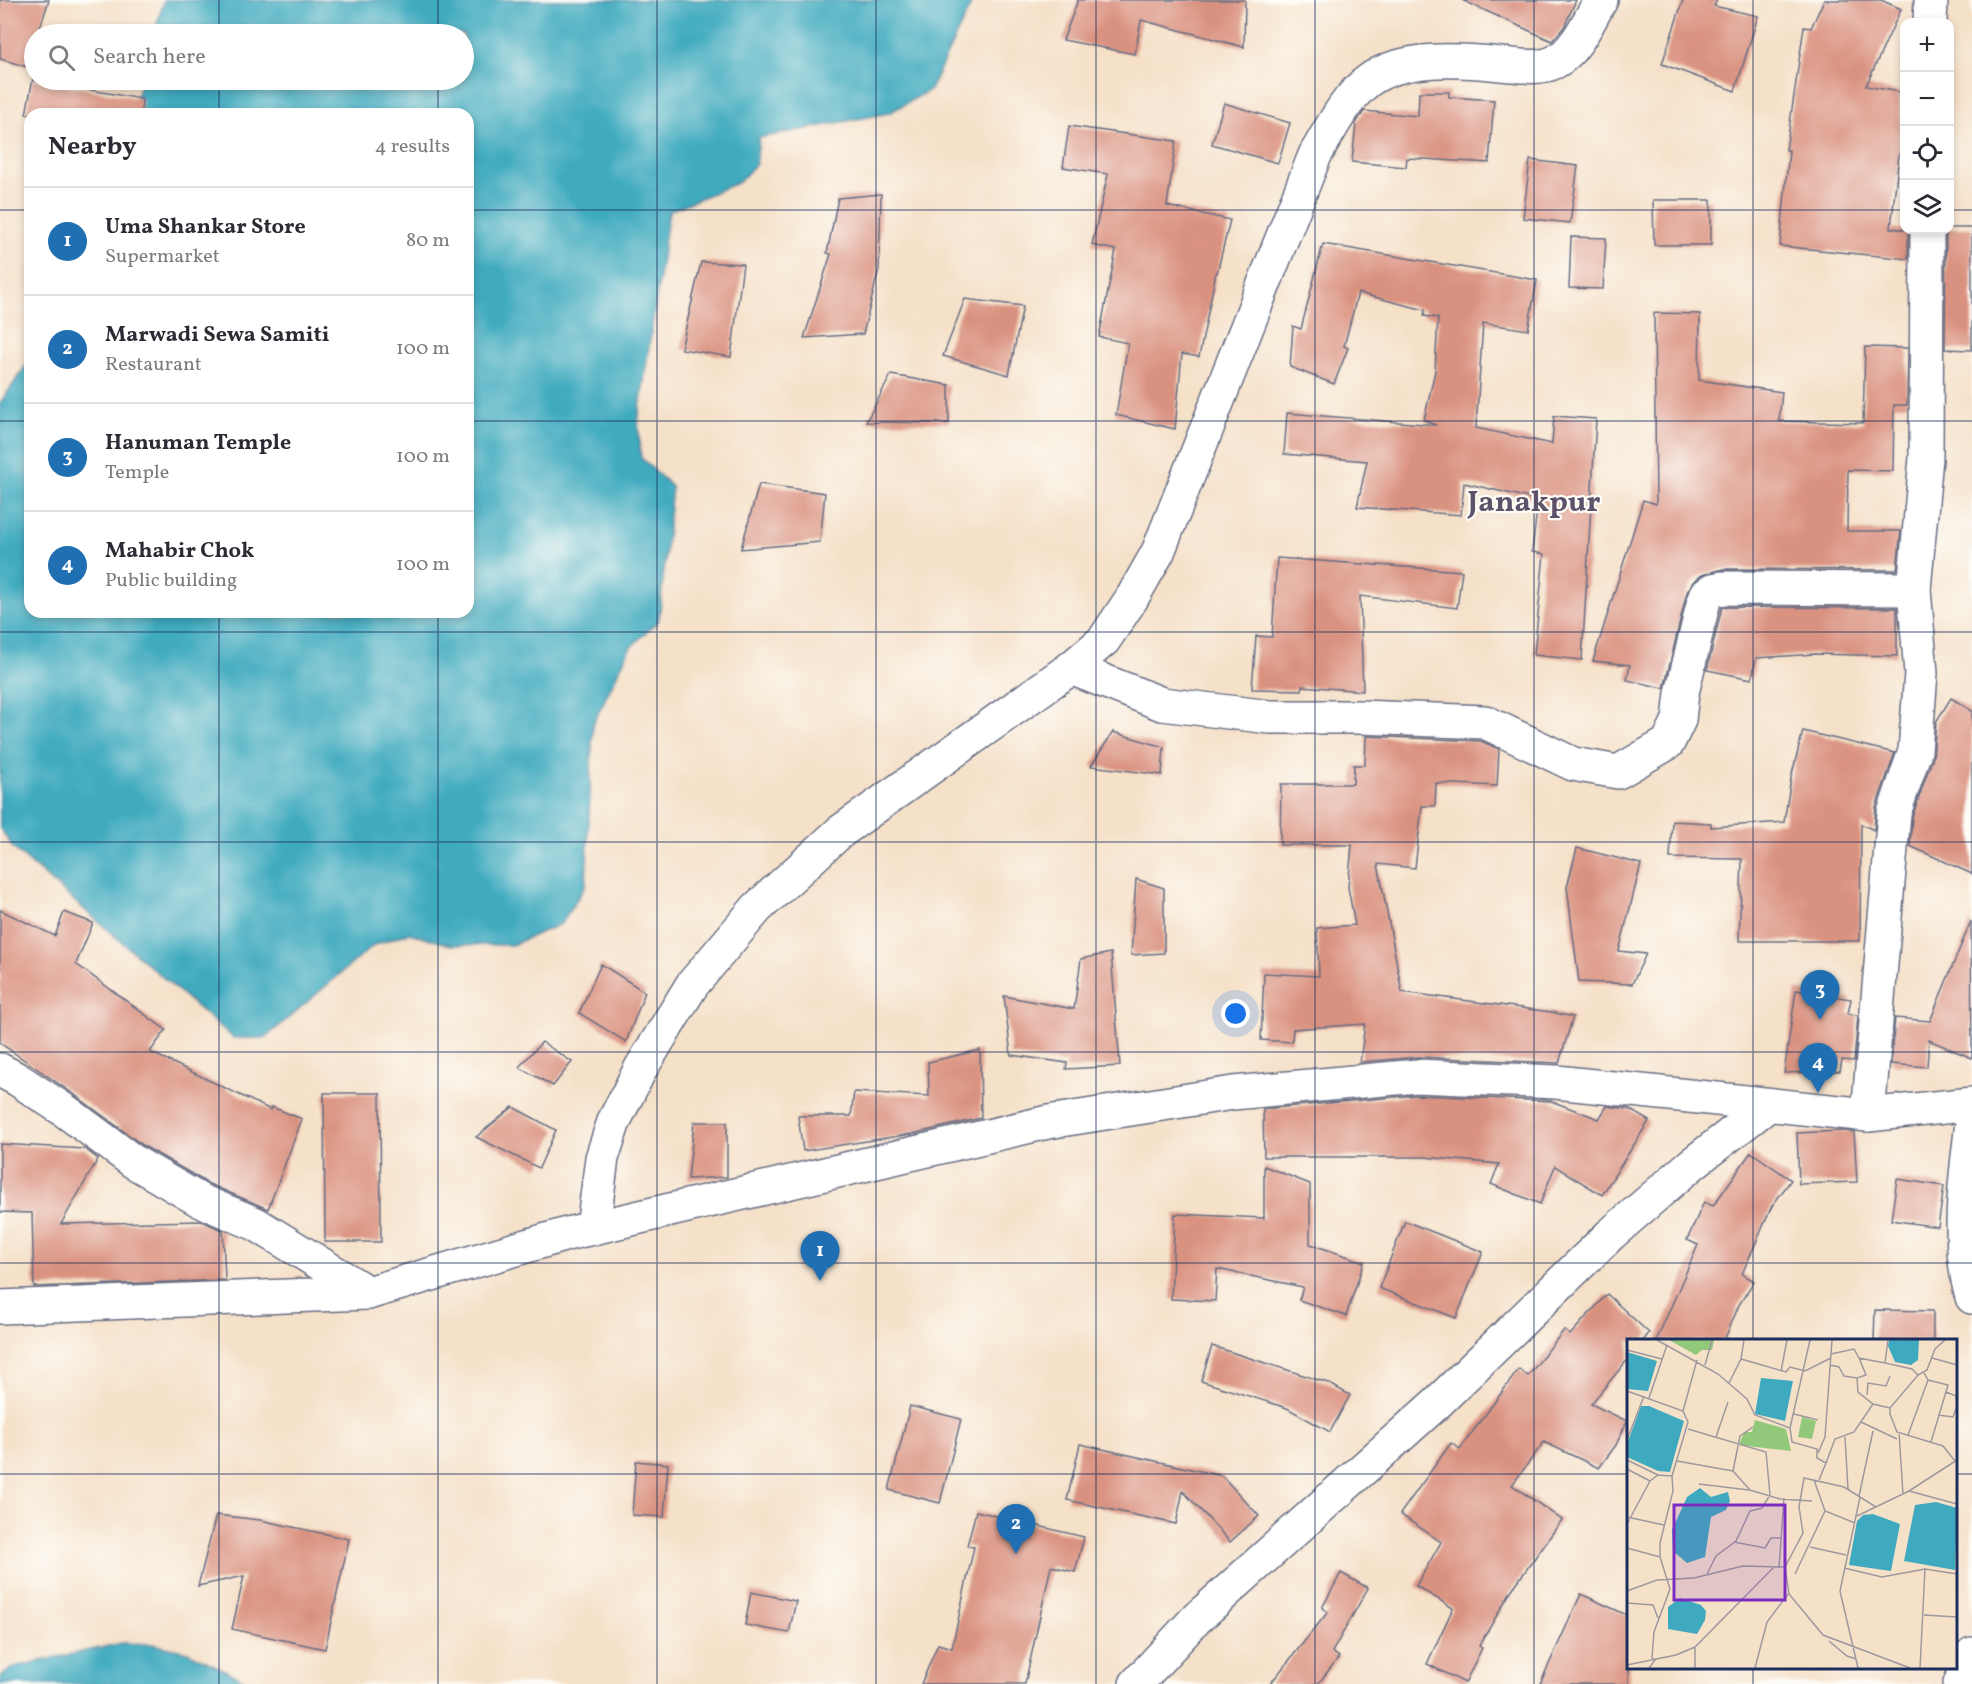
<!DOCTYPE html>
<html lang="en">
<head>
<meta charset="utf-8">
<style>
	:root { --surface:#fff; --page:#f7f7f7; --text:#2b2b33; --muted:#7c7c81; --line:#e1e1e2; --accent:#1f6fb2 }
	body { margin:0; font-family:Vollkorn,serif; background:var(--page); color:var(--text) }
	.controls { position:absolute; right:18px; top:18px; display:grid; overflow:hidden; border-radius:12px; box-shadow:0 3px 9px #0003 }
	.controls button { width:54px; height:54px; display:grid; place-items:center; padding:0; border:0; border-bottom:2px solid var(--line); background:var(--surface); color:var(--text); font:30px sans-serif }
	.you { position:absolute; left:1236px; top:1014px; width:21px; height:21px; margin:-15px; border:4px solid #fff; border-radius:50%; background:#1a73e8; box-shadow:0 0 0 9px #1a73e833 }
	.badge { display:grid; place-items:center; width:39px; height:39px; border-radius:50%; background:var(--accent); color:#fff; font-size:20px; font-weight:700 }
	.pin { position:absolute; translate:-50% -50px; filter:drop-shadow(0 2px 3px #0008) }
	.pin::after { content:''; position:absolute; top:32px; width:21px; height:18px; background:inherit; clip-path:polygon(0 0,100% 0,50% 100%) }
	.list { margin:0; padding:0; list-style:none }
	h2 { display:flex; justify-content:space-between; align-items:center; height:78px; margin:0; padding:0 24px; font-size:26px }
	h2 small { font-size:20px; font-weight:400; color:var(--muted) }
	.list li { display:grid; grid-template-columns:39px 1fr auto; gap:18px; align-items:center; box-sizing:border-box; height:108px; padding:0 24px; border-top:2px solid var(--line) }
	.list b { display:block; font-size:22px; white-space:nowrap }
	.list p { margin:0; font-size:20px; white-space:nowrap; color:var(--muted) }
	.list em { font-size:20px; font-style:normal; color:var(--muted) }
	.icon { flex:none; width:33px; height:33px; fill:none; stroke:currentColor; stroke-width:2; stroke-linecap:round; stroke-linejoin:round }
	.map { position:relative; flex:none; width:1972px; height:1684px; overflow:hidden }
	.search { position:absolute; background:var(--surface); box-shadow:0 3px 9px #0003; left:24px; top:24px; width:450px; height:66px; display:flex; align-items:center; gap:15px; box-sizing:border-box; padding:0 21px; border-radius:33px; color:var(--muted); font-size:22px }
	.panel { position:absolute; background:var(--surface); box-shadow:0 3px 9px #0003; left:24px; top:108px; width:450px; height:510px; border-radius:18px }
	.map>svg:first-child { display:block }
	.water { fill:#3faabf; stroke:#2d6c8e; stroke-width:1.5 }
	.building { fill:#da9280 }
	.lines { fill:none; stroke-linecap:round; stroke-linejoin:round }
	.minor-casing { stroke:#676d83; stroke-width:36 }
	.minor { stroke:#fff; stroke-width:33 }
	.grid { fill:none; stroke:#1b2f5e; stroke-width:1.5; stroke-opacity:0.55 }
	.labels { text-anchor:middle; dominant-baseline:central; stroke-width:4.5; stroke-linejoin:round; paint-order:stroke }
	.town-label { font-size:30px; font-weight:bold; fill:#5e526a; stroke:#fdfcf7 }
	.inset-road { fill:none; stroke:#9e999e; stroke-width:1.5 }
	.view { fill:#7b2cbf; fill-opacity:0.15; stroke:#7b2cbf; stroke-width:3 }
	.inset-edge { fill:none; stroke:#1b2f5e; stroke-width:3 }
</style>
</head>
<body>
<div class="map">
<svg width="1972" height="1684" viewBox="0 0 1972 1684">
	<rect width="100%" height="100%" fill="#fdfcf7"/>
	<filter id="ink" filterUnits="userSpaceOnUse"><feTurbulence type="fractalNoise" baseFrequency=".0167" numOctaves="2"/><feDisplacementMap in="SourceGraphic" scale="12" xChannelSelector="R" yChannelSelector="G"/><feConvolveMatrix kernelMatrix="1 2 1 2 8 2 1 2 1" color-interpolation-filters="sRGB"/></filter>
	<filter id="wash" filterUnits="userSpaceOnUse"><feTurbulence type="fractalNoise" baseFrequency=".008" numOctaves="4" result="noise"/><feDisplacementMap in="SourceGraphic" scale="24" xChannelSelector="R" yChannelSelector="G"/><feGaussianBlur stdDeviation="1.35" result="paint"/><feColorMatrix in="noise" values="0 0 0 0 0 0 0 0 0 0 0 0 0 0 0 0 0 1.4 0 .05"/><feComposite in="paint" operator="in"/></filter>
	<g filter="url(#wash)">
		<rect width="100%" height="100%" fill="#f5e0c8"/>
		<g class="water">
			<path d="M 164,0 L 973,0 L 930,90 L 889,113 L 759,138 L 756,164 L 739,182 L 669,211 L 638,422 L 641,458 L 672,487 L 659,620 L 630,648 L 593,724 L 586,885 L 561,924 L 512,945 L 451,945 L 409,933 L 374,945 L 265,1038 L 233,1038 L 13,848 L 0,828 L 0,403 L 30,360 L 30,612 L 468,612 L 468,114 L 131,114 L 141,80 L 464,80 L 464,34 L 154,34 Z"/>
			<path d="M 122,1643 L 153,1644 L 188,1652 L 253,1684 L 0,1684 L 0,1677 L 14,1667 Z"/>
		</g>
		<g id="blocks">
			<g class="building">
				<path d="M 0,0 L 49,0 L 38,34 L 34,34 L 34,46 L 28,67 L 0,59 Z"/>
				<path d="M 1078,0 L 1245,0 L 1244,47 L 1141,20 L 1135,54 L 1063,40 Z"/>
				<path d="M 1462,0 L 1576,0 L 1564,27 L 1552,41 Z"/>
				<path d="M 1683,0 L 1717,0 L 1714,6 L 1758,16 L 1735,91 L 1662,64 Z"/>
				<path d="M 1824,0 L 1881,0 L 1901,9 L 1866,86 L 1899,92 L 1903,154 L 1899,154 L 1891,228 L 1908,230 L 1908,259 L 1780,246 L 1789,150 L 1786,150 L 1804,27 L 1811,28 Z"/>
				<path d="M 33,78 L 34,80 L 142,99 L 141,114 L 26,114 Z"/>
				<path d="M 1419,92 L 1449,92 L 1449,97 L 1494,100 L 1489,163 L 1407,158 L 1406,167 L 1352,162 L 1356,123 L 1364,111 L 1418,116 Z"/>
				<path d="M 1224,103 L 1290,123 L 1278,163 L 1212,144 Z"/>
				<path d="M 1069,126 L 1176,141 L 1167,206 L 1230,220 L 1217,273 L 1216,273 L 1199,357 L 1182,354 L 1175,429 L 1116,415 L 1128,343 L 1099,337 L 1116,250 L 1092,245 L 1108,174 L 1063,167 Z"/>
				<path d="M 1530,160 L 1578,166 L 1570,223 L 1523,218 Z"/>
				<path d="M 881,194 L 879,269 L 863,334 L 804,338 L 831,254 L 827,253 L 838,198 Z"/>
				<path d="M 1653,200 L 1711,200 L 1711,245 L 1654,245 Z"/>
				<path d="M 1950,228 L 1972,228 L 1972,350 L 1945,349 L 1946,230 Z"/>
				<path d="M 1571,237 L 1606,238 L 1603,289 L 1569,288 Z"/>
				<path d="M 1323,244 L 1537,280 L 1528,330 L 1483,323 L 1476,428 L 1552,444 L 1554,416 L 1596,419 L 1582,660 L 1534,655 L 1544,554 L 1532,552 L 1538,500 L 1464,483 L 1461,515 L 1357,507 L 1367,461 L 1284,454 L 1287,413 L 1436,425 L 1424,420 L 1435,371 L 1438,318 L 1424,316 L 1425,310 L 1358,293 L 1344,346 L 1348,348 L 1334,384 L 1290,367 L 1293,326 L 1301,329 Z"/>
				<path d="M 701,262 L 743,264 L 731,357 L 681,349 Z"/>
				<path d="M 965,299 L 1023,306 L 1009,375 L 943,356 Z"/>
				<path d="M 1654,313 L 1700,314 L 1699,380 L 1782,392 L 1779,421 L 1863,423 L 1865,347 L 1908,348 L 1907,405 L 1894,405 L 1893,471 L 1848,470 L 1847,531 L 1901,531 L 1897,570 L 1723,569 L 1702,575 L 1693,582 L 1687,592 L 1664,688 L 1627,680 L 1630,665 L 1593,661 L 1643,500 L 1656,504 Z"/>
				<path d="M 891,375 L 949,385 L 949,423 L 866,422 Z"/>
				<path d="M 759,484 L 825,493 L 820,542 L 741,549 Z"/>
				<path d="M 1277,558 L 1462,571 L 1457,608 L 1360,596 L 1363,691 L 1302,686 L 1302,690 L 1252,689 L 1256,636 L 1272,637 Z"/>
				<path d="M 1722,607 L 1897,608 L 1897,656 L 1815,654 L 1756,658 L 1752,679 L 1707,670 Z"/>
				<path d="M 1951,698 L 1972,711 L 1972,874 L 1910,846 L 1912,817 L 1933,757 L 1936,722 Z"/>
				<path d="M 1803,731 L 1895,753 L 1876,807 L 1874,830 L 1861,824 L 1860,941 L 1739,941 L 1742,859 L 1670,858 L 1672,821 L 1711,823 L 1711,827 L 1784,822 L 1791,778 Z"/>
				<path d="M 1113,732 L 1164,747 L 1162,775 L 1091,766 Z"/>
				<path d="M 1366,736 L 1481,741 L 1499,749 L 1497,786 L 1436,783 L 1435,806 L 1422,806 L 1415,868 L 1378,864 L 1402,992 L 1551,1012 L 1573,1017 L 1559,1063 L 1418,1057 L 1360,1062 L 1365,1024 L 1293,1029 L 1292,1042 L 1261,1040 L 1264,973 L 1319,976 L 1317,928 L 1355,925 L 1348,887 L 1352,845 L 1280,845 L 1281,784 L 1353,784 L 1354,765 L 1365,765 Z"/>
				<path d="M 1577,848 L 1641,864 L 1619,951 L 1646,954 L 1632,984 L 1579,982 L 1567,887 Z"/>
				<path d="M 1136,879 L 1164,888 L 1164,953 L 1131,955 Z"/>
				<path d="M 0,910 L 55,936 L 64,912 L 93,923 L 76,964 L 166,1030 L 150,1052 L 271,1110 L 272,1107 L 302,1119 L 268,1209 L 209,1184 L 144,1146 L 75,1095 L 0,1043 Z"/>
				<path d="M 1971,921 L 1972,1058 L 1929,1040 L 1927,1067 L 1891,1064 L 1895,1018 L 1930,1021 Z"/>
				<path d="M 1111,953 L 1120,1066 L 1066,1069 L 1067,1063 L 1011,1055 L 1004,996 L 1074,1009 L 1081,959 Z"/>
				<path d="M 601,964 L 645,992 L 626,1042 L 579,1013 Z"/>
				<path d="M 1796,990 L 1851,999 L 1848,1014 L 1858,1015 L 1854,1061 L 1842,1060 L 1840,1071 L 1784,1073 Z"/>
				<path d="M 542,1042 L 572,1062 L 553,1086 L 519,1067 Z"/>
				<path d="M 980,1050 L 981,1118 L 912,1134 L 803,1151 L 798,1116 L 851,1116 L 854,1092 L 929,1096 L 928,1062 Z"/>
				<path d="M 324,1093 L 380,1093 L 381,1242 L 325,1242 Z"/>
				<path d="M 1417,1095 L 1551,1101 L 1599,1119 L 1607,1106 L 1629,1109 L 1649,1121 L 1602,1195 L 1555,1166 L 1540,1204 L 1491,1184 L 1499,1164 L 1424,1157 L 1264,1157 L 1263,1109 Z"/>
				<path d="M 513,1107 L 556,1130 L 539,1168 L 476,1137 Z"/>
				<path d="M 694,1122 L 727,1122 L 727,1177 L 688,1179 Z"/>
				<path d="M 1840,1131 L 1854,1132 L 1857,1182 L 1799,1184 L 1797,1133 Z"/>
				<path d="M 0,1144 L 85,1149 L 98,1159 L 61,1224 L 201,1221 L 223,1230 L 225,1280 L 34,1287 L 32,1213 L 0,1212 Z"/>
				<path d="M 1751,1152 L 1791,1180 L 1772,1206 L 1742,1274 L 1754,1281 L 1739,1305 L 1724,1341 L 1656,1341 L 1698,1245 L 1687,1240 L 1704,1202 L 1713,1206 Z"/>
				<path d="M 1264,1166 L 1310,1184 L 1310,1244 L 1364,1262 L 1346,1316 L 1299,1300 L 1303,1287 L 1217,1269 L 1215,1301 L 1171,1299 L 1175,1214 L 1264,1218 Z"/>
				<path d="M 1897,1179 L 1944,1186 L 1938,1227 L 1891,1220 Z"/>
				<path d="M 1405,1221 L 1483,1252 L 1456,1318 L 1379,1288 Z"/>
				<path d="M 1607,1294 L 1649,1333 L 1643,1341 L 1629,1341 L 1629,1358 L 1591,1404 L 1627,1421 L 1616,1445 L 1599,1468 L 1544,1442 L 1512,1485 L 1562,1520 L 1511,1591 L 1479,1646 L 1482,1648 L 1465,1683 L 1427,1664 L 1453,1608 L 1416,1586 L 1441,1542 L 1400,1514 L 1451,1443 L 1460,1449 L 1519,1369 L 1528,1376 L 1564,1330 L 1570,1335 Z"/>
				<path d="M 1875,1310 L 1933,1311 L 1933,1341 L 1874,1341 Z"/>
				<path d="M 1212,1346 L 1328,1383 L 1350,1395 L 1330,1432 L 1287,1408 L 1201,1381 Z"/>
				<path d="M 910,1406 L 961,1419 L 940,1503 L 889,1490 Z"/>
				<path d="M 1080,1444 L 1222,1476 L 1259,1516 L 1230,1542 L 1183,1491 L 1176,1524 L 1067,1500 Z"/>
				<path d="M 636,1461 L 668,1464 L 664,1517 L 632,1515 Z"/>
				<path d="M 976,1511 L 1084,1537 L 1075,1572 L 1051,1566 L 1025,1684 L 921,1684 L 938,1644 L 952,1648 L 974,1547 L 967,1546 Z"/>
				<path d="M 216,1515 L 260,1520 L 349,1539 L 325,1649 L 232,1629 L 244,1576 L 198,1586 Z"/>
				<path d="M 1341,1573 L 1368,1588 L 1332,1652 L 1339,1657 L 1318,1684 L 1270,1684 L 1328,1612 L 1322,1608 Z"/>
				<path d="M 751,1592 L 796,1601 L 789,1633 L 745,1625 Z"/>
				<path d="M 1581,1594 L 1629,1616 L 1629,1684 L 1540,1684 Z"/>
			</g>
		</g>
	</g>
	<g filter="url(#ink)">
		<use href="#blocks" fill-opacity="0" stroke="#676d83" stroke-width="1.5"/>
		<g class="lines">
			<g class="minor-casing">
				<g id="minor">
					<path d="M 1930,22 L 1931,0"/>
					<path d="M 1071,668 L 1162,704 L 1270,717 L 1361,717 L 1485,722 L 1573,764 L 1618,772 L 1668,743 L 1679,720 L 1682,693 L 1705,596 L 1713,590 L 1723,588 L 1914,589"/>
					<path d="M 0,1070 L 17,1079 L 64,1110 L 134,1162 L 201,1201 L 256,1224 L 368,1293"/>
					<path d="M 1868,1115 L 1894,813 L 1915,751 L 1921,673 L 1914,589 L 1926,458 L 1927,230"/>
					<path d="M 1972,1123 C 1965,1181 1956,1241 1972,1297"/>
					<path d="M 593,1228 L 602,1158 L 614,1121 L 641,1068 L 692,985 L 757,908 L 840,832 L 1071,668 L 1104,640 L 1132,598 L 1158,552 L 1315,155 C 1329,132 1346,97 1368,81 C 1402,55 1461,60 1501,64 C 1518,65 1539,70 1555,62 C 1577,50 1588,21 1601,0"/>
					<path d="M 0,1307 L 368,1293 L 567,1234 L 1048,1122 L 1233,1093 L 1417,1076 L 1556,1082 L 1868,1115 L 1972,1104"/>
					<path d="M 1136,1684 L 1196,1619 L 1438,1402 L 1610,1235 L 1692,1164 L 1767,1106"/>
					<path d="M 1960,1684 L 1972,1654"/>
				</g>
			</g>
			<use href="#minor" class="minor"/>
		</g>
	</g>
	<path class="grid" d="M 219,0 L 219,34M 438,0 L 438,34M 657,0 L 657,1684M 876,0 L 876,1684M 1096,0 L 1096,1684M 1315,0 L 1315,1684M 1534,0 L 1534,1684M 1753,0 L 1753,1340M 219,80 L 219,114M 438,80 L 438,114M 0,210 L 30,210M 468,210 L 1904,210M 1950,210 L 1972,210M 0,421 L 30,421M 468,421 L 1972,421M 219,612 L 219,1684M 438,612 L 438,1684M 0,632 L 1972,632M 0,842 L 1972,842M 0,1052 L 1972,1052M 0,1263 L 1972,1263M 0,1474 L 1628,1474M 1956,1474 L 1972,1474M 1753,1668 L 1753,1684"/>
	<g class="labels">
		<g class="town-label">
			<text x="1534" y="503">Janakpur</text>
		</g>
	</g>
	<g transform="translate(1627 1339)">
		<rect width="330" height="330" fill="#f5e0c8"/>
		<path d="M 42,1 L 87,1 L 85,11 L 75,11 L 69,16 ZM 175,78 L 189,82 L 185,100 L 171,98 ZM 128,81 L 159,90 L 164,112 L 112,106 L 117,93 L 125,93 Z" fill="#92c87a"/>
		<path d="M 262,1 L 292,1 L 291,21 L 284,26 L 268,23 L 261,7 ZM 0,13 L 30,22 L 21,52 L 0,50 ZM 134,39 L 166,42 L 158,82 L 128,75 ZM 14,67 L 22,67 L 57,82 L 43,133 L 31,132 L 0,118 L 0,105 ZM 73,149 L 84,158 L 101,153 L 103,162 L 99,171 L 84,178 L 78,218 L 60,224 L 46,212 L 45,191 L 60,158 ZM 309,163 L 330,169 L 328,231 L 277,222 L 288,166 ZM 246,175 L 273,185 L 264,232 L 222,226 L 230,182 L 236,176 ZM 53,259 L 74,266 L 79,272 L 78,281 L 70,295 L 41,290 L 41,268 Z" fill="#3faabf"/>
		<path class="inset-road" d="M 30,1 L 91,35 L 120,60 L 128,76 L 163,89 L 165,103 L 190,110 L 190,119 L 199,124 L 192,141M 261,1 L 258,24 L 285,30 L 291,36M 318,1 L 308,10 L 300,31 L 291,36 L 263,69 L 263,75 L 270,93 L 316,107 L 328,122M 0,11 L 35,20M 204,15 L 227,10 L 232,19 L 258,24M 305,19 L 330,26M 114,20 L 117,1M 78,26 L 85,1M 203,26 L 212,28 L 217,37 L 230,39 L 239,36 L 232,19M 154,32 L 160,1M 230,39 L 231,53 L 246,65 L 263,69M 301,41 L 321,46 L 304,103M 102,44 L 114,20 L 159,33 L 163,28 L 178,32 L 204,19M 0,52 L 56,72 L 61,83 L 45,137 L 46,152 L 33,204 L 33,218 L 43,250 L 27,293 L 25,319 L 28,321 L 22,329M 319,53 L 329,57 L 330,65M 240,56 L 241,44 L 259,47 L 263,37M 22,59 L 40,6M 56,72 L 70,21M 167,75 L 191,81M 311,76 L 326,78 L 330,67M 234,83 L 270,100M 163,89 L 183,1M 61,90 L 139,113 L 143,156 L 135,169 L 123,172 L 109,202 L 89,217 L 80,235M 272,93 L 276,155M 281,96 L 301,41 L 297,34M 89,98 L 101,63M 218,98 L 221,150M 0,101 L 17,57M 191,114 L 198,98 L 205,1M 0,121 L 31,136 L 45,137M 50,122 L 106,132 L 123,151 L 153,160 L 185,162M 199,124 L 208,100 L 227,93 L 246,65M 0,130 L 23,142M 106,132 L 113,97 L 126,88M 187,141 L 198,172 L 228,184M 72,145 L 122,151M 282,152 L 330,165M 232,157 L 246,92M 230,177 L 282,152 L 330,121M 0,178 L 37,186M 0,185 L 23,142 L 31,136M 107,203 L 138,209 L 144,199 L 155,199M 183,208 L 219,216M 0,209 L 33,218M 158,228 L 162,255 L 196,296 L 283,329M 158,228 L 176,194 L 172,168 L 177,139 L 217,148 L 249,168M 152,229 L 157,159M 217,229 L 255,238 L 298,230 L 330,235M 168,235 L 198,172M 0,252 L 30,241 L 67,239 L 116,227 L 158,228M 0,264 L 26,266 L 31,279M 297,276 L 330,278M 202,302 L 220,317 L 229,320M 68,309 L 68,329M 0,326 L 49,316 L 68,308 L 147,228M 128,329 L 140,283 L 162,254M 231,329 L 213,252 L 233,158M 293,329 L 298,230"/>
		<path class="view" d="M 47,166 L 158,166 L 158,261 L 47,261 Z"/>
		<rect width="330" height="330" class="inset-edge"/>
	</g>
</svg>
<div class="controls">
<button>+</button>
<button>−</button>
<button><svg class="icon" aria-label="locate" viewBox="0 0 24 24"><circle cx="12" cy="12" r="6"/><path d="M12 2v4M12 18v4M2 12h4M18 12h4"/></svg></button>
<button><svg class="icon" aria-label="layers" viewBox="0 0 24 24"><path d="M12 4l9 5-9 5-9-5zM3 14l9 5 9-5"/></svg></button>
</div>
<div class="you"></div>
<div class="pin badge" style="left:820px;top:1281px">1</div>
<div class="pin badge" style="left:1016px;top:1554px">2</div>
<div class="pin badge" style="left:1820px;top:1020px">3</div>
<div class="pin badge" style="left:1818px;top:1093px">4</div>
<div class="search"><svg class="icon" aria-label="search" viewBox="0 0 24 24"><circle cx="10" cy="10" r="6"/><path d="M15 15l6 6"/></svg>Search here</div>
<section class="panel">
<h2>Nearby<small>4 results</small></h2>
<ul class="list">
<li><span class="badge">1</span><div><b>Uma Shankar Store</b><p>Supermarket</p></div><em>80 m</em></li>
<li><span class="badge">2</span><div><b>Marwadi Sewa Samiti</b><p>Restaurant</p></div><em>100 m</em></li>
<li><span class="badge">3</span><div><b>Hanuman Temple</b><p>Temple</p></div><em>100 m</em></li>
<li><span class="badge">4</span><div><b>Mahabir Chok</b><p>Public building</p></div><em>100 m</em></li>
</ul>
</section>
</div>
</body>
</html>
